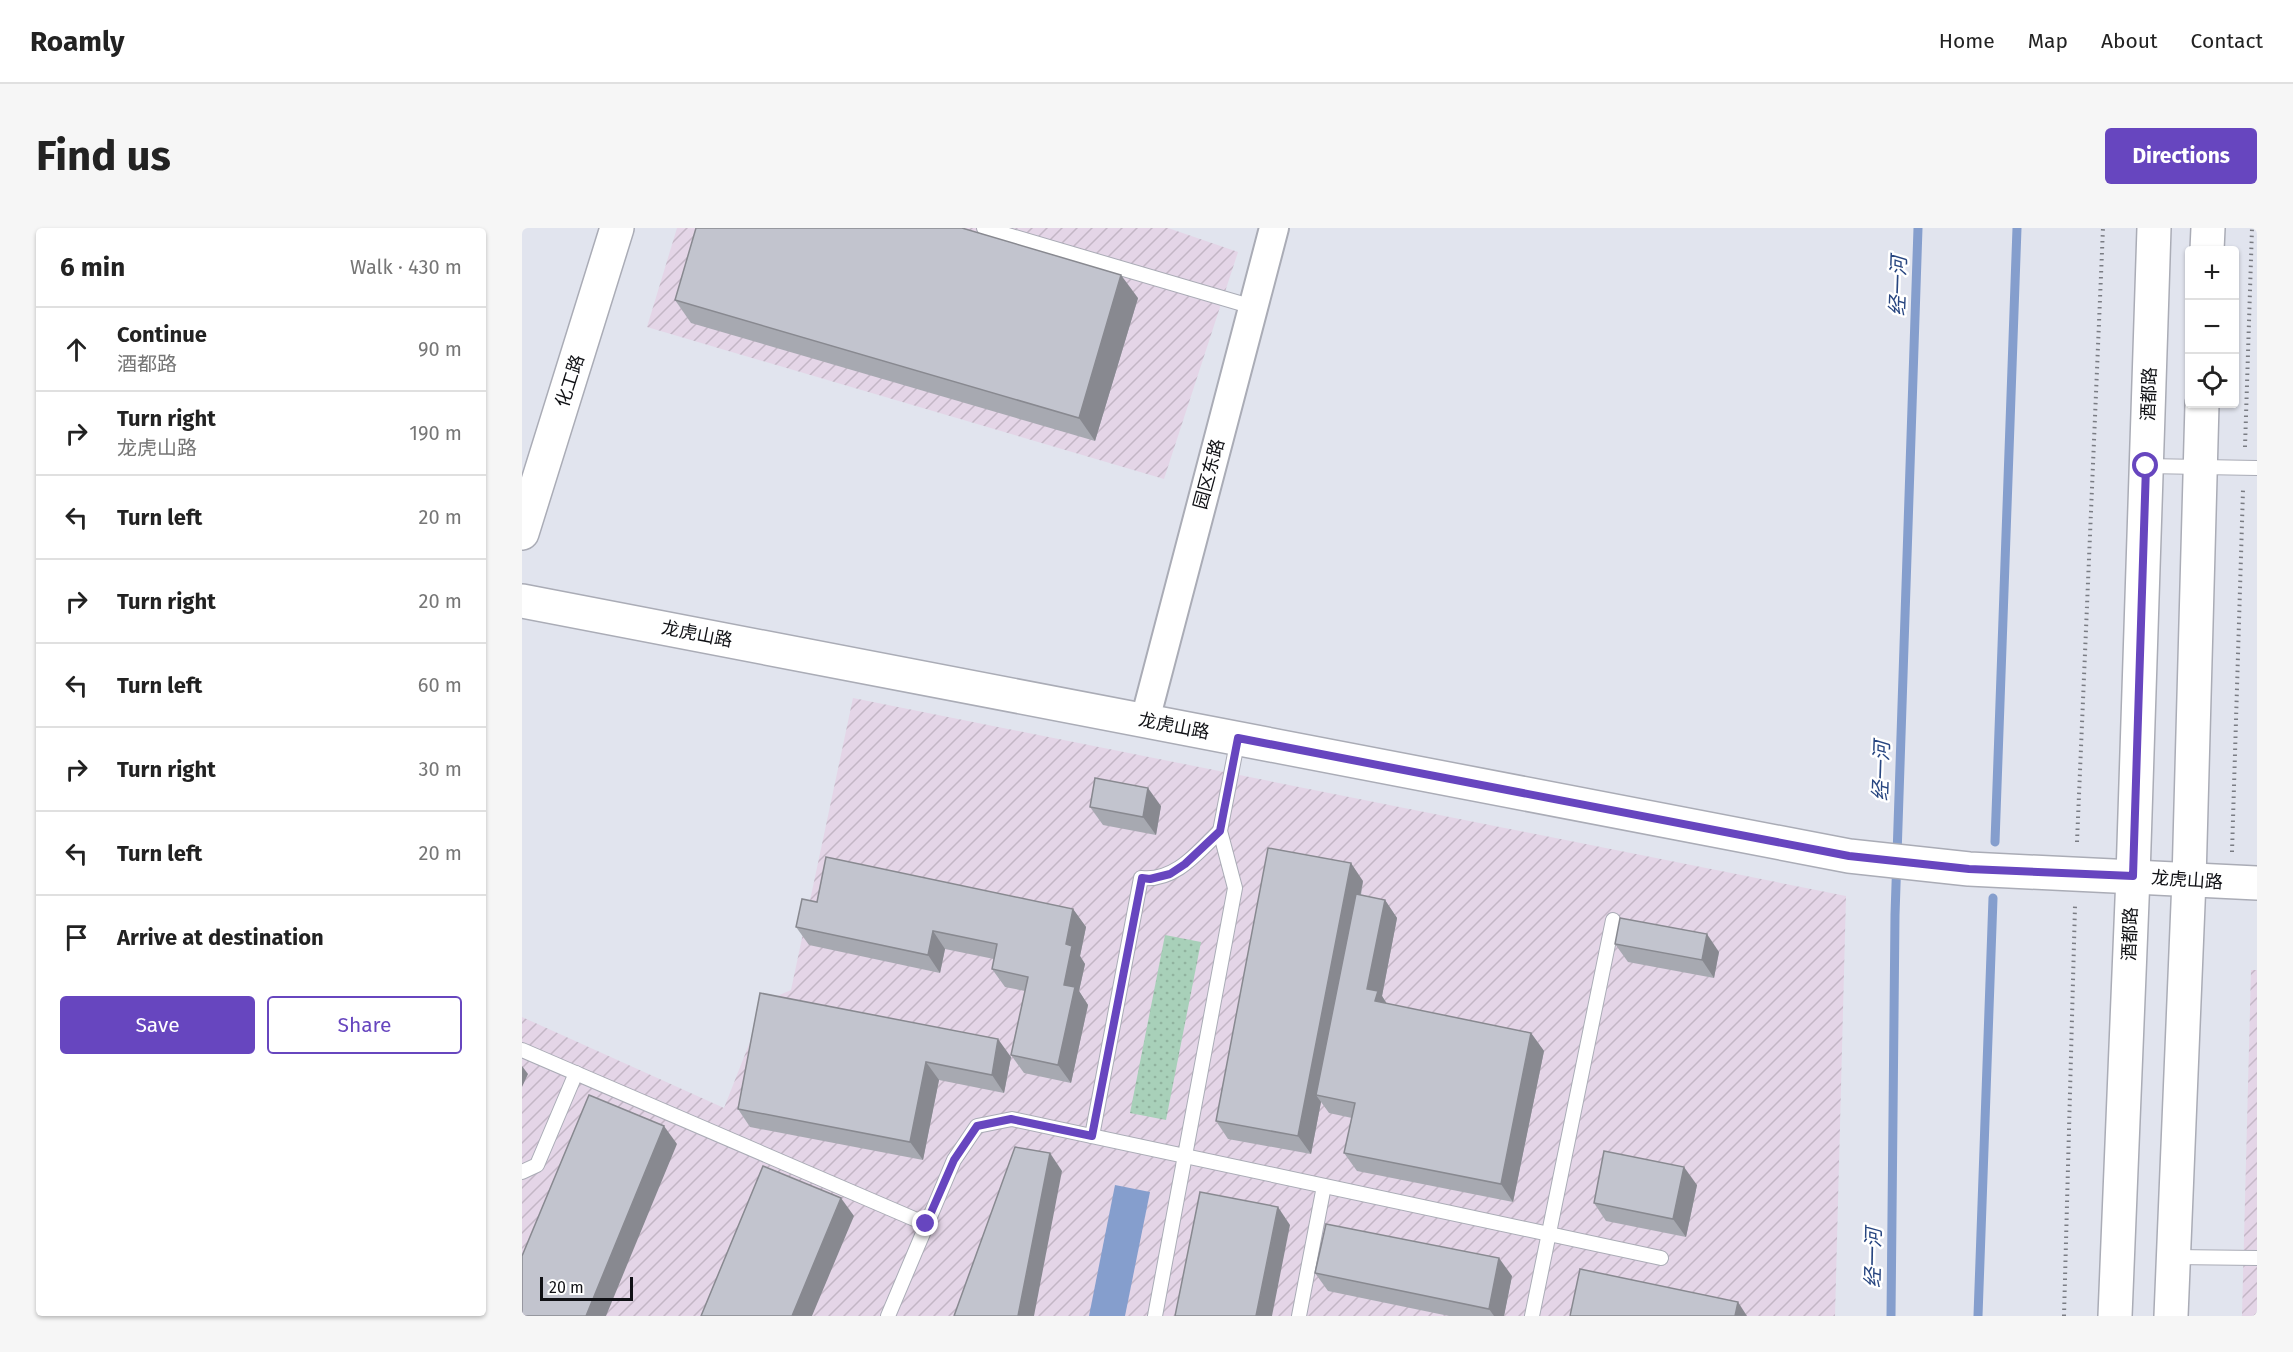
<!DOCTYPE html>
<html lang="en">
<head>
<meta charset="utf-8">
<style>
	:root { --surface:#fff; --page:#f6f6f6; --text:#222; --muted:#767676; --line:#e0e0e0; --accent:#6746bf }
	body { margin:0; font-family:"Fira Sans","Noto Sans SC",sans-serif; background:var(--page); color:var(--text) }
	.controls { position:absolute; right:18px; top:18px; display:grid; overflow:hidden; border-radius:6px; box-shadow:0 2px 4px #0004 }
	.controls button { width:54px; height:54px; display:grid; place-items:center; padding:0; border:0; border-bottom:2px solid var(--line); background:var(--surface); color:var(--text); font:30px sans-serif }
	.scale { position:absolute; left:18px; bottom:15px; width:93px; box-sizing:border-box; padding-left:6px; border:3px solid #101115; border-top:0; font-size:16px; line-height:21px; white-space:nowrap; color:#101115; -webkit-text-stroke:4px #fff; paint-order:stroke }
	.stop { position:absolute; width:18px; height:18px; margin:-14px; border:4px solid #6746bf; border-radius:50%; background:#fff }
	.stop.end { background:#6746bf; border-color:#fff; box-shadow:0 2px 6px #0008 }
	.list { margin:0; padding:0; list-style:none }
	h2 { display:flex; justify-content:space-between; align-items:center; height:78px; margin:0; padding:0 24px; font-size:26px }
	h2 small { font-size:20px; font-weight:400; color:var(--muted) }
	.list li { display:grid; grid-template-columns:39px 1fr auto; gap:18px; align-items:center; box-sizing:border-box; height:84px; padding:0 24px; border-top:2px solid var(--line) }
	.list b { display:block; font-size:22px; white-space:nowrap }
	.list p { margin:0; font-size:20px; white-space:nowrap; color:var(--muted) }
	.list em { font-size:20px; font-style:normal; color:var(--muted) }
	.actions { display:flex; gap:12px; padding:18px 24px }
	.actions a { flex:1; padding:14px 0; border:2px solid var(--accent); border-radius:6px; text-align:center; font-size:21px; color:var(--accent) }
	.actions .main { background:var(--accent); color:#fff }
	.icon { flex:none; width:33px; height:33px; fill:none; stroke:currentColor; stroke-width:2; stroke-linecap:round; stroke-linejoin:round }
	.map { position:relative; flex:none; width:1735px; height:1088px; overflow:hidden; border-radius:6px }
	header { display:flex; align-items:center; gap:36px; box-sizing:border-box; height:84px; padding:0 30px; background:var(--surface); border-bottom:2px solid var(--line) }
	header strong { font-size:28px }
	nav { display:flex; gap:33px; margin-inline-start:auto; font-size:21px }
	.intro { display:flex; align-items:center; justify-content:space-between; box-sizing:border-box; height:144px; padding:0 36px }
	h1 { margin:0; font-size:42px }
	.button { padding:15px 27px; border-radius:6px; background:var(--accent); color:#fff; font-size:21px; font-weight:700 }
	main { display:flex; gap:36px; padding:0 36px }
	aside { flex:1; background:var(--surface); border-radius:6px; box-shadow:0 2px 4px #0004 }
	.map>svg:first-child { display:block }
	.industrial { fill:url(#industrial-furrows) }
	.grass { fill:url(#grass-dots) }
	.water { fill:#859ecd }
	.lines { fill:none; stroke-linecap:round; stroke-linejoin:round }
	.stream { stroke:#859ecd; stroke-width:9 }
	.service-casing { stroke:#aaacb6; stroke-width:16 }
	.minor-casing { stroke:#aaacb6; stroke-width:32 }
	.tertiary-casing { stroke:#aaacb6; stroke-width:36 }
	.primary-casing { stroke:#aaacb6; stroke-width:36 }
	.path { stroke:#7a7c83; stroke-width:4; stroke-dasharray:1.5 4.5; stroke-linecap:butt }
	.service { stroke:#fff; stroke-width:14 }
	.minor { stroke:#fff; stroke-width:28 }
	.tertiary { stroke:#fff; stroke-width:33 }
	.primary { stroke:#fff; stroke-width:33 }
	.wall { fill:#a7a9b1 }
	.shaded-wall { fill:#888990 }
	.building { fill:#c2c4ce; stroke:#888990; stroke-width:1.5 }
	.route { stroke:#6746bf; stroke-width:8 }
	.labels { text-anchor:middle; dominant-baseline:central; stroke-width:5; stroke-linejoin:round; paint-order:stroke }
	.street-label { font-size:18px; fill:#101115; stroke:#fff }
	.water-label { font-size:20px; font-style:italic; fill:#284680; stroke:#fff }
</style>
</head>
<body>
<header>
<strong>Roamly</strong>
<nav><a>Home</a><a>Map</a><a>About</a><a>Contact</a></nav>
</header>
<div class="intro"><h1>Find us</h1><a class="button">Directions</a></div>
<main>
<aside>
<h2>6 min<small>Walk · 430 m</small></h2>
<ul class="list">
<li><svg class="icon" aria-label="ahead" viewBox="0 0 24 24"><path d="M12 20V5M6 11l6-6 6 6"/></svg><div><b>Continue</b><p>酒都路</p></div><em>90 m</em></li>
<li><svg class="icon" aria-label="right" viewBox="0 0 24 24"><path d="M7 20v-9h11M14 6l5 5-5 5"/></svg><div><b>Turn right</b><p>龙虎山路</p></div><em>190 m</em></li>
<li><svg class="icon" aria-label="left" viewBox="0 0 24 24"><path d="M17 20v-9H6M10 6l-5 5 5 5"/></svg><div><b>Turn left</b></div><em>20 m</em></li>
<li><svg class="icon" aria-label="right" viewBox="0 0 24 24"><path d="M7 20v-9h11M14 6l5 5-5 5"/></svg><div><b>Turn right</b></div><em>20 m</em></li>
<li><svg class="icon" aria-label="left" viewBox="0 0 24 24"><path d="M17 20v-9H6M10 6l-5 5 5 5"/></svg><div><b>Turn left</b></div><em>60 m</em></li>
<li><svg class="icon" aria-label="right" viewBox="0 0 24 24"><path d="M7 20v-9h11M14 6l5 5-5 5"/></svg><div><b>Turn right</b></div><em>30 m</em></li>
<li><svg class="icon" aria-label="left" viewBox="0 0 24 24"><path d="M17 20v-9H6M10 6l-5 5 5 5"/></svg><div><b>Turn left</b></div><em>20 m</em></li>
<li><svg class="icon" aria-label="arrive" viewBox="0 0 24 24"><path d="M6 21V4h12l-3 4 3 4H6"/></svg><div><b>Arrive at destination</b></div></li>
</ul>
<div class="actions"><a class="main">Save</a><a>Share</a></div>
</aside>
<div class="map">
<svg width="1735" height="1088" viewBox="0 0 1735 1088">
	<defs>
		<pattern id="industrial-furrows" width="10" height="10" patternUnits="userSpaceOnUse" patternTransform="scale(1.5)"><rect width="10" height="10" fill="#e4d5e7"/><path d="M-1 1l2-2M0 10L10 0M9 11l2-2" fill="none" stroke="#c3b6c5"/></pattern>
		<pattern id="grass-dots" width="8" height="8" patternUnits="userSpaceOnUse" patternTransform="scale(1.5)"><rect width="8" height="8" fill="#a8d0b9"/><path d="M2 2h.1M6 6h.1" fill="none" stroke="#90b29e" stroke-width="1.8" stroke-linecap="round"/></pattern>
	</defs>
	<rect width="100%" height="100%" fill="#e1e4ee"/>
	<g class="industrial">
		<path d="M 155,0 L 646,0 L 716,24 L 642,251 L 125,99 Z"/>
		<path d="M 331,470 L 1324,668 L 1313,1088 L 0,1088 L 0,789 L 202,880 L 244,773 L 269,762 Z"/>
		<path d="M 1729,742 L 1735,742 L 1735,1088 L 1720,1088 Z"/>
	</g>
	<path class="grass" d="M 643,707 L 679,714 L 644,892 L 608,885 Z"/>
	<path class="water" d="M 593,957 L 628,964 L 603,1088 L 567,1088 Z"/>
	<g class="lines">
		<g class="stream">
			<path d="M 1473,614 L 1495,0"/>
			<path d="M 1369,1088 L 1373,687 L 1396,0"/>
			<path d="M 1456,1088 L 1471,670"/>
		</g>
		<g class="service-casing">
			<g id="service">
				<path d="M 462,0 L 731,79"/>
				<path d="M 1624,238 L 1735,240"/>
				<path d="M 0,822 L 404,996"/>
				<path d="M 570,908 L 619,650 C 653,654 676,624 698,603"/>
				<path d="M 0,944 L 15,937 L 54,845"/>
				<path d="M 1652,1029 L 1735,1030"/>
				<path d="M 366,1088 L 432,932 L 455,898 L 490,891 L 1139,1030"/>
				<path d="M 633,1088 L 713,660 L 698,603 L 716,510"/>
				<path d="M 777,1088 L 802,958"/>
				<path d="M 1010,1088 L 1091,692"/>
			</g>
		</g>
		<g class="minor-casing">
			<path id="minor" d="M 623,492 L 752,0"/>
		</g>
		<g class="tertiary-casing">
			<g id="tertiary">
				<path d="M 0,305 L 95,0"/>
				<path d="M 0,373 L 1327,628 L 1447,641 L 1735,655"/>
			</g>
		</g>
		<g class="primary-casing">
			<g id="primary">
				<path d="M 1685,22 L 1686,0"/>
				<path d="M 1593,1088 L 1611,648 L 1632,0"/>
				<path d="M 1649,1088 L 1667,652 L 1680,176"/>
			</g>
		</g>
		<g class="path">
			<path d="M 1723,219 L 1730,0"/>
			<path d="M 1555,614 L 1581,0"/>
			<path d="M 1710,624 L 1721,262"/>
			<path d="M 1542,1088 L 1553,678"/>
		</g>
		<use href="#service" class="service"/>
		<use href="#minor" class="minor"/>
		<use href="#tertiary" class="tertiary"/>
		<use href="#primary" class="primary"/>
	</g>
	<g class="wall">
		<path d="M 616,70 L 573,213 L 169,95 L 153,72 Z"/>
		<path d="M 639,578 L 634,607 L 581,597 L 568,579 Z"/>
		<path d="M 841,653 L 839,667 L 863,672 L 875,690 L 860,768 L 865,776 L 1009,805 L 1022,823 L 991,974 L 835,943 L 822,925 L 830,890 L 807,885 L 799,874 L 789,926 L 706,911 L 694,893 Z"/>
		<path d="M 295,674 L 551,681 L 564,699 L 558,728 L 563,736 L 557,763 L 566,777 L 549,855 L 502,845 L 489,827 L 503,763 L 483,759 L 470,741 L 472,731 L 423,721 L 418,745 L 287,717 L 274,699 Z"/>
		<path d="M 1093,716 L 1197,724 L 1192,750 L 1106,734 Z"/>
		<path d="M 238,765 L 489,829 L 482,865 L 417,852 L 401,932 L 228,899 L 216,881 Z"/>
		<path d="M 1175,957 L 1164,1009 L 1084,993 L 1072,975 Z"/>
		<path d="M 793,1045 L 990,1048 L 982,1088 L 927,1088 L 806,1063 Z"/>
	</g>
	<g class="shaded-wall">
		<path d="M 599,47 L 616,70 L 573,213 L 557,190 Z"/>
		<path d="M 626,560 L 639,578 L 634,607 L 621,589 Z"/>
		<path d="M 829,635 L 841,653 L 800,868 L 794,867 L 799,874 L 789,926 L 776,908 Z"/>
		<path d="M 863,672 L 875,690 L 860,768 L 868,781 L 865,791 L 845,761 Z"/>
		<path d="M 551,681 L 564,699 L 558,728 L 563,736 L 557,763 L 566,777 L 549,855 L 536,837 L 544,716 Z"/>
		<path d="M 411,703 L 423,721 L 418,745 L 406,727 Z"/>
		<path d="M 1185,706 L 1197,724 L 1192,750 L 1180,732 Z"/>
		<path d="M 1009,805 L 1022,823 L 991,974 L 979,956 Z"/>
		<path d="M 476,811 L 489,829 L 482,865 L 470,847 Z"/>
		<path d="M 404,834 L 417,852 L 401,932 L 388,914 Z"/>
		<path d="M 0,838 L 6,846 L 0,859 Z"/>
		<path d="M 142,898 L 155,916 L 84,1088 L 64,1088 Z"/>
		<path d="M 528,925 L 540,943 L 512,1088 L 496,1088 Z"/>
		<path d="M 1162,939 L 1175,957 L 1164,1009 L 1151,991 Z"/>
		<path d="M 319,970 L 332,988 L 290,1088 L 270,1088 Z"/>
		<path d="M 756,979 L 768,997 L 750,1088 L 734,1088 Z"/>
		<path d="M 977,1030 L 990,1048 L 982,1088 L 972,1088 L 967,1081 Z"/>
		<path d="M 1216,1074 L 1225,1088 L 1213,1088 Z"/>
	</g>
	<g class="building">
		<path d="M 174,0 L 440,0 L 599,47 L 557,190 L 153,72 Z"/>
		<path d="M 573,550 L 626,560 L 621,589 L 568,579 Z"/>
		<path d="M 746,620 L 829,635 L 776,908 L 694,893 Z"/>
		<path d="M 304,629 L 551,681 L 544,716 L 550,718 L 542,757 L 553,759 L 536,837 L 489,827 L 506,749 L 470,741 L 475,716 L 411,703 L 406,727 L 274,699 L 280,671 L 295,674 Z"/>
		<path d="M 834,666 L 863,672 L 845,761 L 856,763 L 853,773 L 1009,805 L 979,956 L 822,925 L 833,875 L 794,867 Z"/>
		<path d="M 1098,690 L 1185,706 L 1180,732 L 1093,716 Z"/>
		<path d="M 238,765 L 476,811 L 470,847 L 404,834 L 388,914 L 216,881 Z"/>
		<path d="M 67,867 L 142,898 L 64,1088 L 0,1088 L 0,1028 Z"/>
		<path d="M 493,919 L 528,925 L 496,1088 L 432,1088 Z"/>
		<path d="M 1082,923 L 1162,939 L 1151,991 L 1072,975 Z"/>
		<path d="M 241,938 L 319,970 L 270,1088 L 179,1088 Z"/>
		<path d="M 678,964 L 756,979 L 734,1088 L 653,1088 Z"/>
		<path d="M 804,996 L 977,1030 L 967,1081 L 793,1045 Z"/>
		<path d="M 1058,1041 L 1216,1074 L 1213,1088 L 1048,1088 Z"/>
	</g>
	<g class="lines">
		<path class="route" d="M 404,996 L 432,932 L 455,898 L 489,891 L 570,908 L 620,650 L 628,651 L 648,646 L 663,636 L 698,603 L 716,510 L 1327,628 L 1447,641 L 1611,648 L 1624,238"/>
	</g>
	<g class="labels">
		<g class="street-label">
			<text transform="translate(48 153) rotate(-72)">化工路</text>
			<text transform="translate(1627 166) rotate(-88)">酒都路</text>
			<text transform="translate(687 246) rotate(-75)">园区东路</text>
			<text transform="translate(175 406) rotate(11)">龙虎山路</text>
			<text transform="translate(652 498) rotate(11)">龙虎山路</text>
			<text transform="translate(1665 652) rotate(4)">龙虎山路</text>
			<text transform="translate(1608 706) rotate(-88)">酒都路</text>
		</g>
		<g class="water-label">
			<text transform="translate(1376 58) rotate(-88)">经一河</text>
			<text transform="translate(1359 543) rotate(-88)">经一河</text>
			<text transform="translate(1351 1030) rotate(-89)">经一河</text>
		</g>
	</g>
</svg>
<div class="controls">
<button>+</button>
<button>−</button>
<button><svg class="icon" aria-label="locate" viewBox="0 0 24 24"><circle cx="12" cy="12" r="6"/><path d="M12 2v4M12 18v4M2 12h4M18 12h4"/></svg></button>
</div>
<div class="scale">20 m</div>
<div class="stop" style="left:1624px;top:238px"></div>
<div class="stop end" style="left:404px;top:996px"></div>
</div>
</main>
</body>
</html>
